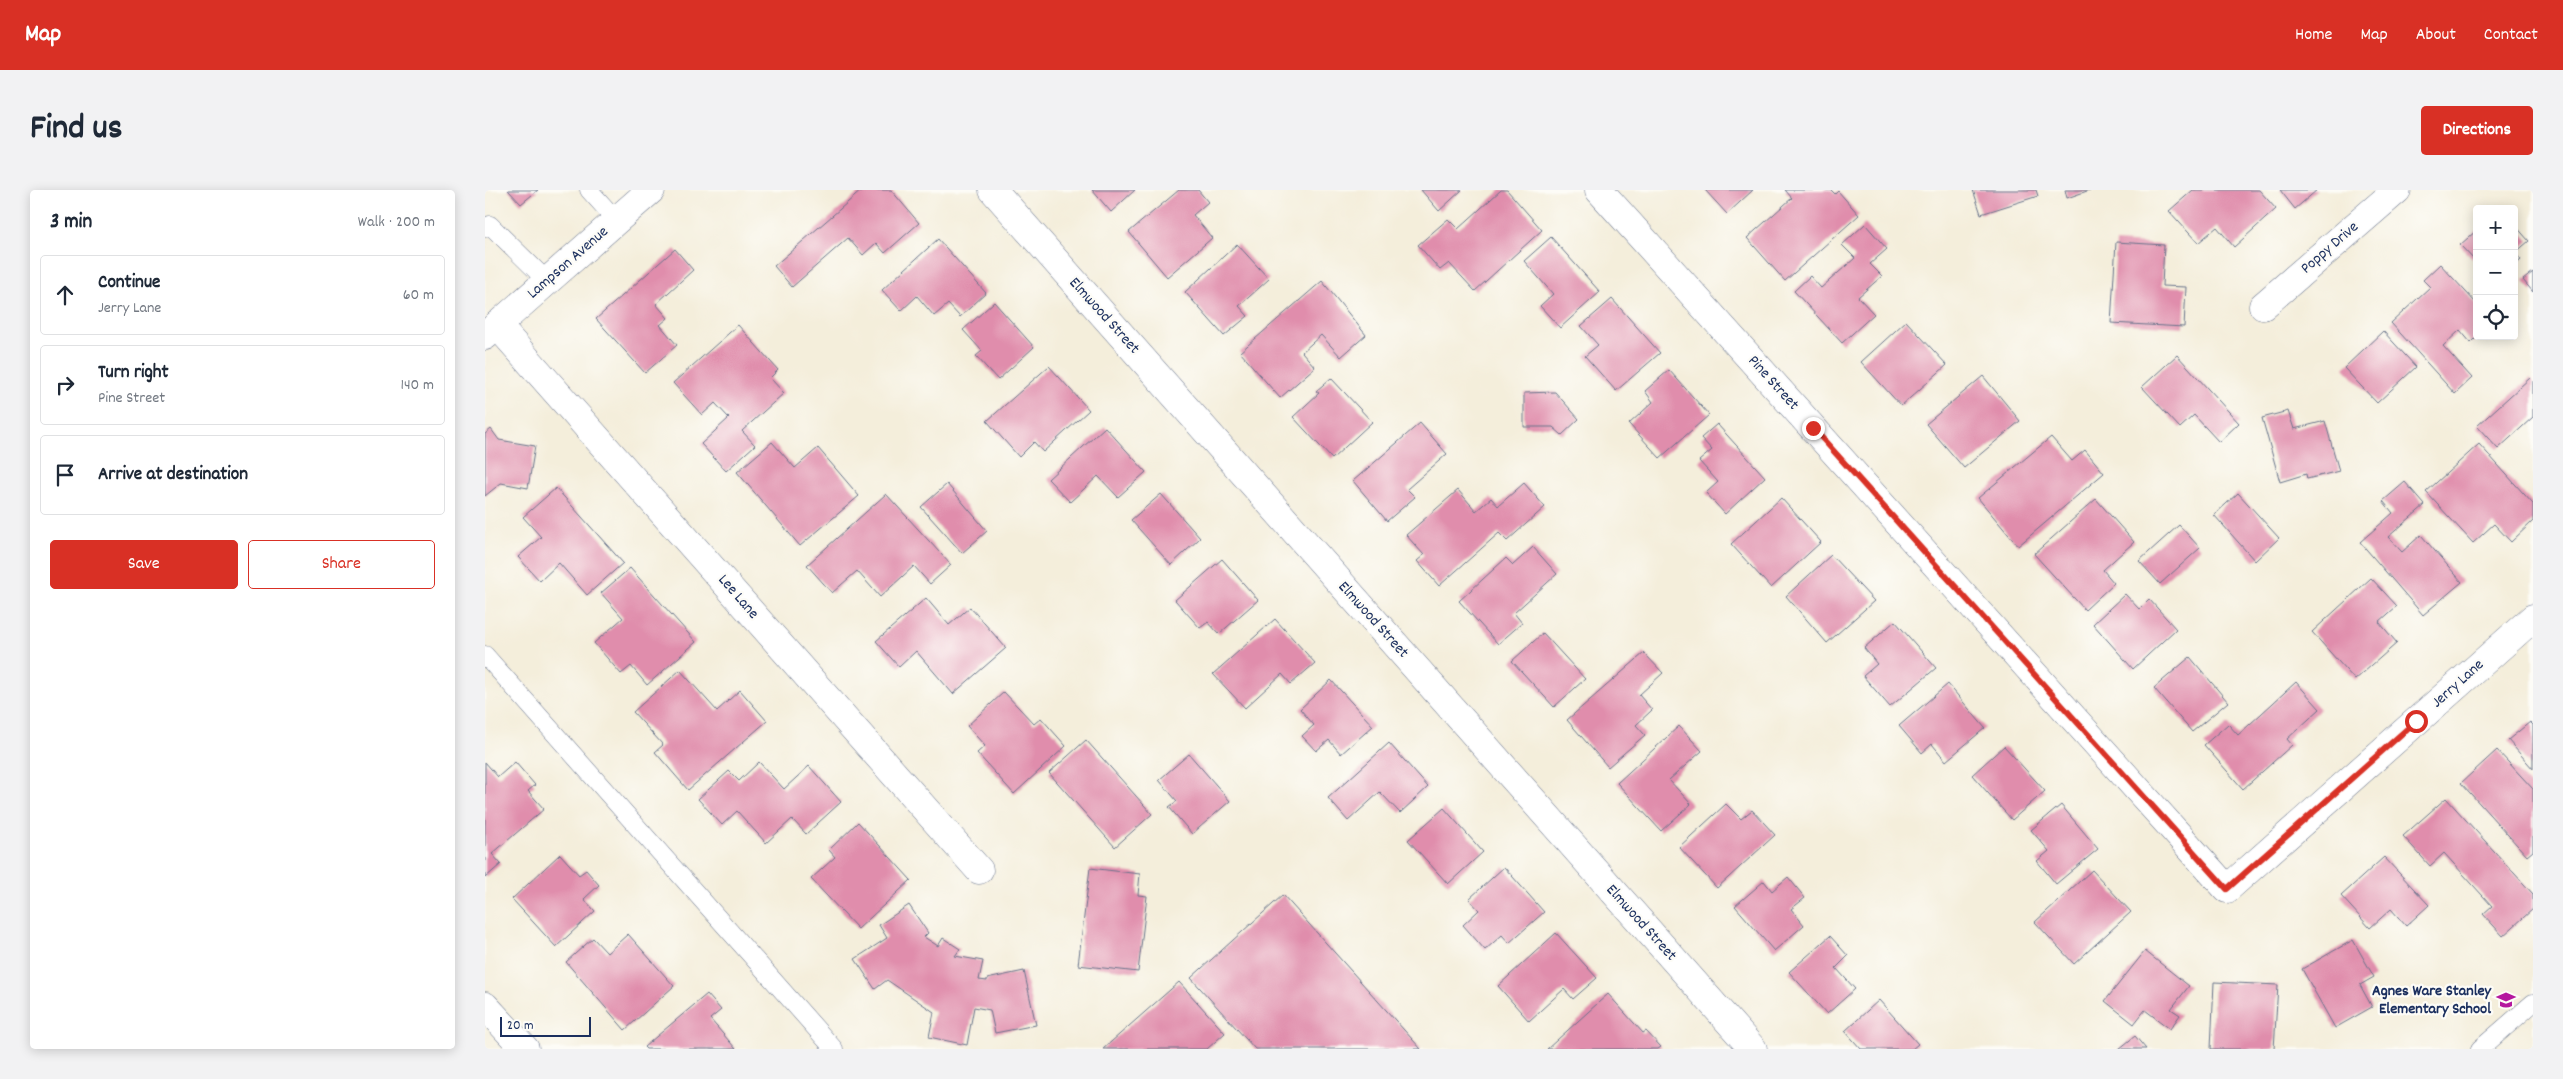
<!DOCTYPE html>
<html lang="en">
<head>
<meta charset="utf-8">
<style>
	:root { --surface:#fff; --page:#f2f2f3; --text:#1f2937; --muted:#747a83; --line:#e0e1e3; --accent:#d93025 }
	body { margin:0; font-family:Dekko,sans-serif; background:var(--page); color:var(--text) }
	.controls { position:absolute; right:15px; top:15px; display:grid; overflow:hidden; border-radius:5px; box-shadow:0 2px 12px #0003 }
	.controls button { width:45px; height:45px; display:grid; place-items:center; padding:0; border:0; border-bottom:1px solid var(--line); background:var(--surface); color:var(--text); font:25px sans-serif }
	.scale { position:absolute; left:15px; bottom:12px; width:91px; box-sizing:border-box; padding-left:5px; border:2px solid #1b2f5e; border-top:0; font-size:14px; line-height:18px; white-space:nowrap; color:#1b2f5e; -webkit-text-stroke:4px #fdfcf7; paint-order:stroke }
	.stop { position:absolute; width:15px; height:15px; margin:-11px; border:4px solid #d93025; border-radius:50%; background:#fff }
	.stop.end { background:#d93025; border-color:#fff; box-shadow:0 1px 5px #0008 }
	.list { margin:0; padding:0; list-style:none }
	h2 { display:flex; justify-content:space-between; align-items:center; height:65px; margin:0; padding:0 20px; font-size:21px }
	h2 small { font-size:16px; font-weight:400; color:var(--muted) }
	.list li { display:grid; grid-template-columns:32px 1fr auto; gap:15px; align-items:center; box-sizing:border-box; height:80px; margin:0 10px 10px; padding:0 10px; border:1px solid var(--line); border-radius:5px }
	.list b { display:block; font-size:19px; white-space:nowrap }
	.list p { margin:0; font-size:16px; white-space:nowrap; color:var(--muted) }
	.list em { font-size:16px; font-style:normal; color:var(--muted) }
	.actions { display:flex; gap:10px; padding:15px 20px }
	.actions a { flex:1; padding:11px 0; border:1px solid var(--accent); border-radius:5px; text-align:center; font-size:18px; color:var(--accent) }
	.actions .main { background:var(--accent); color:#fff }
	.icon { flex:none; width:28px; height:28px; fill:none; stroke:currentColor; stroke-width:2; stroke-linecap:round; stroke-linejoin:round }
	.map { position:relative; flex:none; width:2048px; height:859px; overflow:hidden; border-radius:5px }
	header { display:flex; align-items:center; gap:30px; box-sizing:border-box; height:70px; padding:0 25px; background:var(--accent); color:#fff }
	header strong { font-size:24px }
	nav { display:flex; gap:28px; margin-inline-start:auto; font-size:18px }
	.intro { display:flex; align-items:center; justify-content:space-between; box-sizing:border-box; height:120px; padding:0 30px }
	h1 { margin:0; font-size:35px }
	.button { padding:12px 22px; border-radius:5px; background:var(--accent); color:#fff; font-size:18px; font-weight:700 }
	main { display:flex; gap:30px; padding:0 30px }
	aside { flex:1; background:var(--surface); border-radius:5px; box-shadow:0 2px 12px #0003 }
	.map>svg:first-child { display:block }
	.building { fill:#e08dac }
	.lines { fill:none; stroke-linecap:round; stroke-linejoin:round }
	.service-casing { stroke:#67728a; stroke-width:19 }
	.minor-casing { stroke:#67728a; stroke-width:29 }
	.tertiary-casing { stroke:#67728a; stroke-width:29 }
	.service { stroke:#fff; stroke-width:18 }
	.minor { stroke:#fff; stroke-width:28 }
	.tertiary { stroke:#fff; stroke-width:28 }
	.route { stroke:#d93025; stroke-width:6 }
	.labels { text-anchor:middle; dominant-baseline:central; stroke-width:4.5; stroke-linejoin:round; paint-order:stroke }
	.street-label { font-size:16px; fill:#1b2f5e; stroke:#fdfcf7 }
	.poi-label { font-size:16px; font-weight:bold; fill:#1b2f5e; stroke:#fdfcf7; text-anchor:end }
</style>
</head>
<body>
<header>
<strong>Map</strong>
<nav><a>Home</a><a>Map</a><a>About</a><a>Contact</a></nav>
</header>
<div class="intro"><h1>Find us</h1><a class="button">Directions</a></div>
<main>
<aside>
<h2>3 min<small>Walk · 200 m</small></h2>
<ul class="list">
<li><svg class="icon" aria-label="ahead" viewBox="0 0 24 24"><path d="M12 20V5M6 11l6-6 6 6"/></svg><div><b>Continue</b><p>Jerry Lane</p></div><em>60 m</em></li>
<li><svg class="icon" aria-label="right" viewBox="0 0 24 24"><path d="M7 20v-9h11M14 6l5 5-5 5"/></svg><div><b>Turn right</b><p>Pine Street</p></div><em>140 m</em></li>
<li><svg class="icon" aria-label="arrive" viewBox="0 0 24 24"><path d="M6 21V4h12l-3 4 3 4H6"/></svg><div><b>Arrive at destination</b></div></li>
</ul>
<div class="actions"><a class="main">Save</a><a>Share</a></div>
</aside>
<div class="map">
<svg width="2048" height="859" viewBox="0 0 2048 859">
	<rect width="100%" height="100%" fill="#fdfcf7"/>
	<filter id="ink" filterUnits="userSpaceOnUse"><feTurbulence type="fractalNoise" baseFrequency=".02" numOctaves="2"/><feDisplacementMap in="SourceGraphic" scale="10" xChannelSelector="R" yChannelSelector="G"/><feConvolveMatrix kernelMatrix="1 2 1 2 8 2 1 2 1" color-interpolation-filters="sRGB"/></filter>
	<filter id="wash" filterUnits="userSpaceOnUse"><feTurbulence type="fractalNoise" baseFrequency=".0096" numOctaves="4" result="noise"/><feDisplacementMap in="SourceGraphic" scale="20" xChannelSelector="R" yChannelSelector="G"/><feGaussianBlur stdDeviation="1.12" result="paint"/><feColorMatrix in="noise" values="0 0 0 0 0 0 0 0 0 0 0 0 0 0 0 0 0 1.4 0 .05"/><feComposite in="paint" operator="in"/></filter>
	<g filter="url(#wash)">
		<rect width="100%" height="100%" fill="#f4eedb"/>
		<g id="blocks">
			<g class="building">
				<path d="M 23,0 L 53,0 L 36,14 Z"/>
				<path d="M 377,0 L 406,0 L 434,33 L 400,63 L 391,53 L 378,65 L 363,48 L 307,97 L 289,76 Z"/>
				<path d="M 607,0 L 650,0 L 626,22 Z"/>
				<path d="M 694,0 L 713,0 L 723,12 L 708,25 L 727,48 L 682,87 L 644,42 Z"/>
				<path d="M 936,0 L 977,0 L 954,21 Z"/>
				<path d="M 1016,0 L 1022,0 L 1057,40 L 990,101 L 964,73 L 955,80 L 933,55 L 963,29 L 973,39 Z"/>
				<path d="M 1220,0 L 1268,0 L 1242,24 Z"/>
				<path d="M 1300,0 L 1346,0 L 1350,4 L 1353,1 L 1374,25 L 1300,91 L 1262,48 L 1307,8 Z"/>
				<path d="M 1488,0 L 1551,0 L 1553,6 L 1496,24 Z"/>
				<path d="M 1580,0 L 1605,0 L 1582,8 Z"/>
				<path d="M 1708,0 L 1774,0 L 1791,19 L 1749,57 L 1732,37 L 1713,53 L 1684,21 Z"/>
				<path d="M 1795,0 L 1832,0 L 1810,19 Z"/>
				<path d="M 1380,34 L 1402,59 L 1385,74 L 1397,86 L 1373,107 L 1389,124 L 1357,153 L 1309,101 L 1325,86 L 1336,98 L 1370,68 L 1357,55 Z"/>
				<path d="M 2029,34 L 2044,51 L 2030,63 L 2036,70 L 2029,76 Z"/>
				<path d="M 1992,40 L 1992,73 L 1975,55 Z"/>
				<path d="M 1066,47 L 1115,102 L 1075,138 L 1055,116 L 1068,104 L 1039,71 Z"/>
				<path d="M 453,49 L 501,103 L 475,127 L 463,114 L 449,126 L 432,106 L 416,121 L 397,100 Z"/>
				<path d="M 1631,52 L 1679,55 L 1677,96 L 1701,97 L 1699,137 L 1626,133 Z"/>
				<path d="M 752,54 L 784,89 L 754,116 L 763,126 L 739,146 L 700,102 Z"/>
				<path d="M 190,59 L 208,80 L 171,114 L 183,128 L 175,135 L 192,155 L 160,183 L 111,129 Z"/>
				<path d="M 1955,74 L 1992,114 L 1992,147 L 1986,153 L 1975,140 L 1958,156 L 1987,188 L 1970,204 L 1906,133 L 1945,97 L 1938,90 Z"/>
				<path d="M 2048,82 L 2048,102 L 2038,90 Z"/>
				<path d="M 837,91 L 881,145 L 856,167 L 836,145 L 817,162 L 830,177 L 795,208 L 755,162 Z"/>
				<path d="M 1127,109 L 1175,163 L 1131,201 L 1100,166 L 1113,155 L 1096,136 Z"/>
				<path d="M 509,112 L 549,157 L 513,190 L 491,166 L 497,161 L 478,140 Z"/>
				<path d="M 1421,131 L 1462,175 L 1416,216 L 1376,172 Z"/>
				<path d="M 253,135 L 293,180 L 285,188 L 299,203 L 257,241 L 270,255 L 241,281 L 216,254 L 244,228 L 230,213 L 217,225 L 188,193 Z"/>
				<path d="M 1898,141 L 1931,177 L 1892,213 L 1859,178 Z"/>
				<path d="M 1692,165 L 1754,233 L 1734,252 L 1709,225 L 1695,238 L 1657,197 Z"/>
				<path d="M 564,176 L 604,220 L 558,262 L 549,252 L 534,267 L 502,231 Z"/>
				<path d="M 1184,180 L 1224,225 L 1175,268 L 1144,234 L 1168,212 L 1160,201 Z"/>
				<path d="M 1498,186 L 1535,231 L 1479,278 L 1441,234 Z"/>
				<path d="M 846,188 L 887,232 L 847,269 L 808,227 L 834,203 L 831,201 Z"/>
				<path d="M 2045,188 L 2048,191 L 2048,227 L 2013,259 L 1992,236 Z"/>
				<path d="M 1070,202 L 1094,229 L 1077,245 L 1068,237 L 1039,237 L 1039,203 Z"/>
				<path d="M 1803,221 L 1809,239 L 1840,231 L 1854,281 L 1822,289 L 1821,284 L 1795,292 L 1777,228 Z"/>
				<path d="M 935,233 L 962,264 L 922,299 L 930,307 L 902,331 L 868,291 Z"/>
				<path d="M 1232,234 L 1280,287 L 1240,324 L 1221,303 L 1233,292 L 1214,271 L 1227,260 L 1216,248 Z"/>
				<path d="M 620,237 L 661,282 L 633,307 L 613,286 L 585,312 L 563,289 Z"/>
				<path d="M 6,239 L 14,250 L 50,256 L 43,298 L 16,293 L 0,306 L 0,244 Z"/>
				<path d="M 1566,247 L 1587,271 L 1600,260 L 1619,283 L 1533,356 L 1493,308 Z"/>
				<path d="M 287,252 L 310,278 L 333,258 L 374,306 L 315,356 L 252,282 Z"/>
				<path d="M 1994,254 L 2048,314 L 2048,331 L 2026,352 L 2009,334 L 1988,353 L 1941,302 Z"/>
				<path d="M 1920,292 L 1940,315 L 1903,347 L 1917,362 L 1936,345 L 1977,392 L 1938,425 L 1875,352 L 1908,323 L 1898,311 Z"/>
				<path d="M 1039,293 L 1060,317 L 1022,351 L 1014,343 L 954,396 L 932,371 L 939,365 L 921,345 L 973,300 L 991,321 L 1006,308 L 1013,316 Z"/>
				<path d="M 462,294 L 502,341 L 477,363 L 436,317 Z"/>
				<path d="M 71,298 L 138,373 L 102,405 L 74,373 L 55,391 L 33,367 L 56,347 L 38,327 Z"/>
				<path d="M 1753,303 L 1794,348 L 1770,371 L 1729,325 Z"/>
				<path d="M 401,304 L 466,375 L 445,394 L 429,376 L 395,407 L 372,381 L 347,403 L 322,375 Z"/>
				<path d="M 676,304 L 715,348 L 686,375 L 646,330 Z"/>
				<path d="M 1296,308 L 1336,352 L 1286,398 L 1246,354 Z"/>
				<path d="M 1611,309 L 1649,352 L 1618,380 L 1629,393 L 1600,420 L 1549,364 Z"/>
				<path d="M 1694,335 L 1715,358 L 1675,394 L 1654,371 Z"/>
				<path d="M 1048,357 L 1072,384 L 1029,423 L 1037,433 L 1013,454 L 974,411 L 1021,368 L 1028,375 Z"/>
				<path d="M 1346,365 L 1389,411 L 1342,453 L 1301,406 Z"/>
				<path d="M 737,369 L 773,410 L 734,444 L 723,432 L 715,438 L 690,410 Z"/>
				<path d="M 145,378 L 211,452 L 162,495 L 146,476 L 136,484 L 109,453 L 138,428 L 116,403 Z"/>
				<path d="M 1886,388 L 1912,416 L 1894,432 L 1912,453 L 1870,490 L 1827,442 Z"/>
				<path d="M 1640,404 L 1654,419 L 1664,409 L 1691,439 L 1648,479 L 1608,434 Z"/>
				<path d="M 441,408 L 464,435 L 485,417 L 521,458 L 468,504 L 431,461 L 414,477 L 391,451 Z"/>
				<path d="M 790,429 L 830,473 L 806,494 L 797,484 L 760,518 L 728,484 Z"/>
				<path d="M 1410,431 L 1451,478 L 1405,517 L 1378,486 L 1392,474 L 1379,458 Z"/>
				<path d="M 1058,443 L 1100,489 L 1069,517 L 1027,471 Z"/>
				<path d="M 1159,463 L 1178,483 L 1154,505 L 1167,520 L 1151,535 L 1160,545 L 1123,577 L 1082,530 Z"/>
				<path d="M 1705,467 L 1743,512 L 1707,542 L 1669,498 Z"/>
				<path d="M 195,480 L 232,521 L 255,500 L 282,531 L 203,600 L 170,562 L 178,555 L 148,522 Z"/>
				<path d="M 846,490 L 888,536 L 856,564 L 844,550 L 831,561 L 817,546 L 829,535 L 815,519 Z"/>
				<path d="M 1811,492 L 1835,519 L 1802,549 L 1807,555 L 1758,599 L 1719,555 L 1743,534 L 1753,545 Z"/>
				<path d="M 1463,494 L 1500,538 L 1461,571 L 1447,554 L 1437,563 L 1414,536 Z"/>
				<path d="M 519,502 L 549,534 L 556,528 L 581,556 L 529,604 L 492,563 L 500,556 L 482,536 Z"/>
				<path d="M 2045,532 L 2048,535 L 2048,579 L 2023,550 Z"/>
				<path d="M 1194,536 L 1217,561 L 1184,590 L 1206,614 L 1176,641 L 1132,593 Z"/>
				<path d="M 601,550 L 667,624 L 630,657 L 564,583 Z"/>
				<path d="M 904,553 L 943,597 L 915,623 L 895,602 L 863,631 L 843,608 Z"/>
				<path d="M 1519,556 L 1560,601 L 1527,630 L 1487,585 Z"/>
				<path d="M 2012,560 L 2048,599 L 2048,661 L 2042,666 L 1976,593 Z"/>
				<path d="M 704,564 L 745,611 L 707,644 L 684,617 L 692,611 L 674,590 Z"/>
				<path d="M 0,572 L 13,587 L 30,572 L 50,595 L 43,601 L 59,619 L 7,664 L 16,674 L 0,688 Z"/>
				<path d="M 274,572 L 299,599 L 324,576 L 356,612 L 321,644 L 307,629 L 281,653 L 252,621 L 237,635 L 213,609 L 244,581 L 254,591 Z"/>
				<path d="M 1961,608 L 2048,704 L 2048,719 L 2018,746 L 1998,724 L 2007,716 L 1959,663 L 1945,676 L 1918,646 Z"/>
				<path d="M 1241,614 L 1256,629 L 1267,620 L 1290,645 L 1232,698 L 1194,657 Z"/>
				<path d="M 1576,615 L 1613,659 L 1571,694 L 1552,671 L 1564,661 L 1546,640 Z"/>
				<path d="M 959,618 L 998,662 L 963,694 L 923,650 Z"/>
				<path d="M 373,632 L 426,690 L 373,739 L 326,689 L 350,667 L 344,660 Z"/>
				<path d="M 75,664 L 94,685 L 101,680 L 114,695 L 99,709 L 110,721 L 71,757 L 27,709 Z"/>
				<path d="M 1899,667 L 1944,715 L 1921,736 L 1906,719 L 1885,738 L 1856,706 Z"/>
				<path d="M 1019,677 L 1059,722 L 1024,753 L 1017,745 L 1000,760 L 978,735 L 994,720 L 984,709 Z"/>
				<path d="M 605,678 L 655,684 L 653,705 L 662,706 L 653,782 L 593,775 Z"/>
				<path d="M 1607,680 L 1646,722 L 1589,774 L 1550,732 Z"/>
				<path d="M 1303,687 L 1320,708 L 1306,719 L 1319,735 L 1289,761 L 1250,716 L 1279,691 L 1287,701 Z"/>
				<path d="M 798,705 L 936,859 L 770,859 L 706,788 Z"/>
				<path d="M 424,715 L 443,743 L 439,747 L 453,756 L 458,748 L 475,759 L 470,766 L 498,771 L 494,790 L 502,791 L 502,789 L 539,781 L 551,835 L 510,843 L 505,820 L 489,817 L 482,855 L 444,847 L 449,822 L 402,790 L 390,799 L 370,769 L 402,748 L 394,735 Z"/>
				<path d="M 1071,743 L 1112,788 L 1088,809 L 1079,799 L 1044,831 L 1013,796 Z"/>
				<path d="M 143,744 L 189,796 L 140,840 L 81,772 L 108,748 L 122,763 Z"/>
				<path d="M 1345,746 L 1363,766 L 1351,778 L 1370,799 L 1342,824 L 1304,782 Z"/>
				<path d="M 1868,750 L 1889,787 L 1875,795 L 1887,817 L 1850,838 L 1817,779 Z"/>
				<path d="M 1660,761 L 1704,796 L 1686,819 L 1695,825 L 1685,839 L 1660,820 L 1649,834 L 1620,811 Z"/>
				<path d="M 694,792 L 740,843 L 722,859 L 618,859 Z"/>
				<path d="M 1729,792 L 1793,795 L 1789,859 L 1726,859 Z"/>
				<path d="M 222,804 L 236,820 L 225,829 L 251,859 L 161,859 L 159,857 Z"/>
				<path d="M 1123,804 L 1158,843 L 1161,841 L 1176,857 L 1173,859 L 1062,859 Z"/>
				<path d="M 1394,810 L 1433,854 L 1427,859 L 1376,859 L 1360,841 Z"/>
				<path d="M 1650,846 L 1661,859 L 1634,859 Z"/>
			</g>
		</g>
	</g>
	<g filter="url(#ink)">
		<use href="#blocks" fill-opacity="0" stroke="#67728a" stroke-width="1"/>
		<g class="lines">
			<g class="service-casing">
				<g id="service">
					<path d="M 104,0 L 131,30"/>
					<path d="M 0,38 L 5,35 L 62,91"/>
					<path d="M 0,465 L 349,859"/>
					<path d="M 1995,859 L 2048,813"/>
				</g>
			</g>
			<g class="minor-casing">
				<g id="minor">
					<path d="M 508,0 L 1268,859"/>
					<path d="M 1114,0 L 1742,699 L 2048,428"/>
					<path d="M 1778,116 L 1912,0"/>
					<path d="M 12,135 L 494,680"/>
					<path d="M 0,816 L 40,859"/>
				</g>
			</g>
			<g class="tertiary-casing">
				<path id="tertiary" d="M 0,146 L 166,0"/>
			</g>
			<use href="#service" class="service"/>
			<use href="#minor" class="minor"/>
			<use href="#tertiary" class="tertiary"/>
		</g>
	</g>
	<g class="lines" filter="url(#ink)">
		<path class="route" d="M 1328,238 L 1742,699 L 1931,531"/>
	</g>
	<defs>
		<g id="school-bare" transform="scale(1.5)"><path d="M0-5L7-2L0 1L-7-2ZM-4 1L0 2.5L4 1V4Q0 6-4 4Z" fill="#b5179e" stroke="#fdfcf7" stroke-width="2.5" paint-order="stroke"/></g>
	</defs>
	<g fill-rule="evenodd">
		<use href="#school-bare" x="2021" y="810"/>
	</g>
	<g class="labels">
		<g class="street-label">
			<text transform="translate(1845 58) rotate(-41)">Poppy Drive</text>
			<text transform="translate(83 73) rotate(-41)">Lampson Avenue</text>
			<text transform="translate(619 126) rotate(48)">Elmwood Street</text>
			<text transform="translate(1288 193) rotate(48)">Pine Street</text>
			<text transform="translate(253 407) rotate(49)">Lee Lane</text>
			<text transform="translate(888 430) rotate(48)">Elmwood Street</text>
			<text transform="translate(1973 494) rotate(-42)">Jerry Lane</text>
			<text transform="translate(1156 733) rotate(48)">Elmwood Street</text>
		</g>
		<g class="poi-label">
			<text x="2006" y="801">Agnes Ware Stanley<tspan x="2006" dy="18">Elementary School</tspan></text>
		</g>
	</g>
</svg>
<div class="controls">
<button>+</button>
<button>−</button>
<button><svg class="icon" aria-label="locate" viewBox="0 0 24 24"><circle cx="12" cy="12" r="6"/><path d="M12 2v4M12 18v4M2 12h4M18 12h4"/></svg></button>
</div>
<div class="scale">20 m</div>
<div class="stop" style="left:1931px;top:531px"></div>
<div class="stop end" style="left:1328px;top:238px"></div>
</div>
</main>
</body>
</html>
